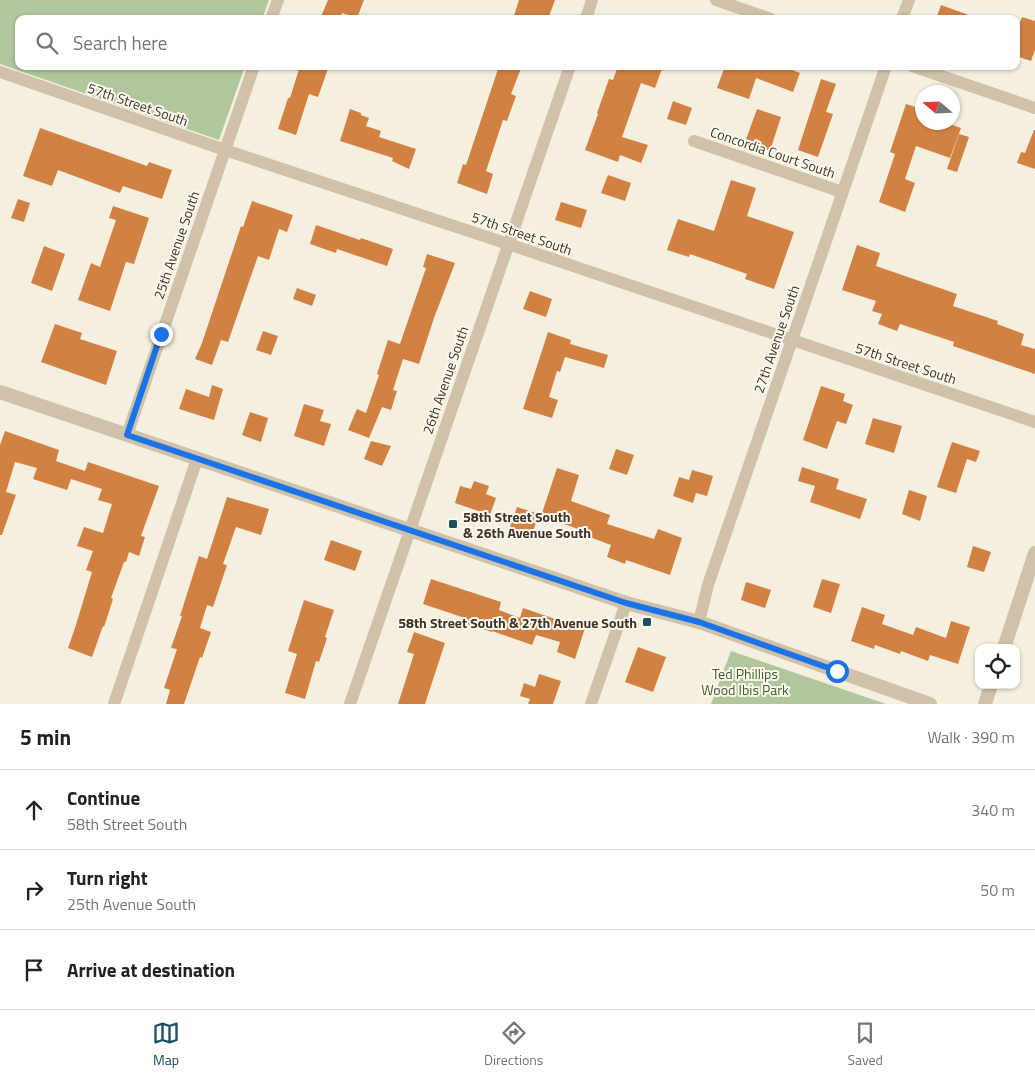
<!DOCTYPE html>
<html lang="en">
<head>
<meta charset="utf-8">
<style>
	:root { --surface:#fff; --page:#f2f2f2; --text:#202124; --muted:#757577; --line:#e0e0e0; --accent:#1b4f62 }
	body { margin:0; font-family:"Titillium Web",sans-serif; background:var(--page); color:var(--text) }
	.controls { position:absolute; right:15px; bottom:15px; display:grid; overflow:hidden; border-radius:10px; box-shadow:0 1px 4px #0004 }
	.controls button { width:45px; height:45px; display:grid; place-items:center; padding:0; border:0; border-bottom:1px solid var(--line); background:var(--surface); color:var(--text); font:25px sans-serif }
	.compass { position:absolute; left:915px; top:85px; width:45px; height:45px; border-radius:50%; background:var(--surface); box-shadow:0 1px 4px #0004; rotate:289deg }
	.stop { position:absolute; width:15px; height:15px; margin:-11px; border:4px solid #1a73e8; border-radius:50%; background:#fff }
	.stop.end { background:#1a73e8; border-color:#fff; box-shadow:0 1px 5px #0008 }
	.list { margin:0; padding:0; list-style:none }
	h2 { display:flex; justify-content:space-between; align-items:center; height:65px; margin:0; padding:0 20px; font-size:21px }
	h2 small { font-size:16px; font-weight:400; color:var(--muted) }
	.list li { display:grid; grid-template-columns:32px 1fr auto; gap:15px; align-items:center; box-sizing:border-box; height:80px; padding:0 20px; border-top:1px solid var(--line) }
	.list b { display:block; font-size:19px; white-space:nowrap }
	.list p { margin:0; font-size:16px; white-space:nowrap; color:var(--muted) }
	.list em { font-size:16px; font-style:normal; color:var(--muted) }
	.icon { flex:none; width:28px; height:28px; fill:none; stroke:currentColor; stroke-width:2; stroke-linecap:round; stroke-linejoin:round }
	.map { position:relative; flex:none; width:1035px; height:704px; overflow:hidden }
	.search { position:absolute; background:var(--surface); box-shadow:0 1px 4px #0004; left:15px; right:15px; top:15px; height:55px; display:flex; align-items:center; gap:12px; box-sizing:border-box; padding:0 18px; border-radius:10px; color:var(--muted); font-size:19px }
	.sheet { height:305px; background:var(--surface) }
	nav { display:flex; justify-content:space-around; align-items:center; box-sizing:border-box; height:70px; border-top:1px solid var(--line); background:var(--surface); font-size:14px; color:var(--muted) }
	nav a { display:grid; justify-items:center; gap:2px }
	nav .on { color:var(--accent) }
	.map>svg:first-child { display:block }
	.green { fill:#b0c69d }
	.building { fill:#d18142 }
	.lines { fill:none; stroke-linecap:round; stroke-linejoin:round }
	.minor { stroke:#cfc2a9; stroke-width:12 }
	.tertiary { stroke:#cfc2a9; stroke-width:14 }
	.route { stroke:#1a73e8; stroke-width:6 }
	.poi-dot { fill:#1b4f62; stroke:#fcf8ed; stroke-width:2 }
	.labels { text-anchor:middle; dominant-baseline:central; stroke-width:4; stroke-linejoin:round; paint-order:stroke }
	.street-label { font-size:14px; fill:#3c332a; stroke:#fcf8ed }
	.poi-label { font-size:14px; font-weight:bold; fill:#3c332a; stroke:#fcf8ed; text-anchor:start }
	.park-label { font-size:14px; fill:#415d2b; stroke:#fcf8ed }
</style>
</head>
<body>
<div class="map">
<svg width="1035" height="704" viewBox="0 0 1035 704">
	<rect width="100%" height="100%" fill="#f5efdf"/>
	<g class="green">
		<path d="M 0,0 L 269,0 L 262,19 L 19,19 L 19,66 L 245,66 L 219,140 L 0,64 Z"/>
		<path d="M 731,651 L 886,704 L 711,704 Z"/>
	</g>
	<g class="building">
		<path d="M 328,0 L 364,0 L 357,18 L 342,13 L 340,19 L 320,19 Z"/>
		<path d="M 519,0 L 555,0 L 548,19 L 513,19 Z"/>
		<path d="M 941,5 L 974,17 L 973,19 L 936,19 Z"/>
		<path d="M 1022,17 L 1035,21 L 1035,50 L 1031,61 L 1016,56 L 1016,32 Z"/>
		<path d="M 300,66 L 329,66 L 318,97 L 309,94 L 296,135 L 278,129 L 288,98 L 290,98 Z"/>
		<path d="M 499,66 L 522,66 L 511,94 L 516,96 L 507,121 L 503,120 L 486,171 L 493,174 L 487,194 L 457,183 L 463,164 L 466,165 Z"/>
		<path d="M 618,66 L 663,66 L 655,88 L 641,83 L 622,137 L 648,145 L 641,163 L 620,155 L 618,162 L 585,150 L 598,114 L 597,113 L 609,79 L 613,80 Z"/>
		<path d="M 725,66 L 782,66 L 800,73 L 793,92 L 756,78 L 749,99 L 717,88 Z"/>
		<path d="M 821,79 L 836,84 L 826,112 L 833,114 L 818,157 L 798,150 Z"/>
		<path d="M 673,101 L 692,108 L 686,125 L 667,119 Z"/>
		<path d="M 906,104 L 922,109 L 922,122 L 944,122 L 961,128 L 950,158 L 916,146 L 905,179 L 915,183 L 905,212 L 879,202 L 895,154 L 890,152 Z"/>
		<path d="M 350,109 L 361,113 L 361,115 L 369,118 L 366,126 L 381,131 L 379,137 L 416,149 L 409,169 L 392,161 L 393,158 L 340,141 Z"/>
		<path d="M 757,109 L 781,117 L 770,151 L 745,142 Z"/>
		<path d="M 40,128 L 147,166 L 149,162 L 172,170 L 162,199 L 123,186 L 120,193 L 58,170 L 52,186 L 23,176 Z"/>
		<path d="M 1034,130 L 1035,130 L 1035,169 L 1017,163 L 1021,152 L 1025,153 Z"/>
		<path d="M 959,134 L 969,137 L 957,172 L 947,169 Z"/>
		<path d="M 608,175 L 631,183 L 625,201 L 601,193 Z"/>
		<path d="M 731,180 L 756,188 L 747,216 L 794,232 L 774,289 L 745,279 L 747,274 L 690,254 L 689,257 L 667,250 L 678,219 L 714,231 Z"/>
		<path d="M 18,199 L 30,203 L 24,222 L 11,218 Z"/>
		<path d="M 252,201 L 293,215 L 287,232 L 279,229 L 269,260 L 258,256 L 228,342 L 221,340 L 212,365 L 195,359 L 202,343 L 241,226 L 243,227 Z"/>
		<path d="M 561,202 L 587,210 L 581,228 L 555,220 Z"/>
		<path d="M 113,206 L 149,218 L 134,264 L 126,262 L 110,311 L 78,300 L 91,263 L 100,267 L 116,220 L 109,218 Z"/>
		<path d="M 316,225 L 360,240 L 361,238 L 393,249 L 387,266 L 337,249 L 336,253 L 310,244 Z"/>
		<path d="M 857,245 L 880,253 L 876,266 L 957,294 L 953,306 L 998,321 L 997,324 L 1024,334 L 1021,345 L 1035,349 L 1035,374 L 953,346 L 954,342 L 900,324 L 897,331 L 878,324 L 882,314 L 872,311 L 876,301 L 842,290 Z"/>
		<path d="M 44,246 L 65,254 L 52,291 L 31,283 Z"/>
		<path d="M 427,254 L 455,263 L 434,318 L 419,364 L 403,359 L 393,390 L 397,391 L 391,410 L 382,407 L 369,438 L 348,430 L 357,409 L 366,413 L 379,375 L 377,374 L 388,340 L 400,344 L 426,268 L 423,267 Z"/>
		<path d="M 297,288 L 316,295 L 312,306 L 293,299 Z"/>
		<path d="M 530,291 L 552,299 L 546,317 L 523,309 Z"/>
		<path d="M 55,324 L 82,333 L 80,339 L 117,351 L 106,385 L 41,362 Z"/>
		<path d="M 263,331 L 278,336 L 271,355 L 256,350 Z"/>
		<path d="M 548,332 L 571,340 L 570,344 L 608,355 L 604,368 L 565,357 L 560,372 L 557,371 L 549,397 L 558,400 L 552,418 L 523,409 Z"/>
		<path d="M 212,385 L 223,389 L 214,420 L 179,409 L 186,389 L 209,397 Z"/>
		<path d="M 821,386 L 845,394 L 843,401 L 853,405 L 846,424 L 837,421 L 827,449 L 803,440 Z"/>
		<path d="M 304,404 L 324,410 L 320,421 L 331,424 L 324,446 L 294,436 Z"/>
		<path d="M 250,412 L 268,418 L 261,442 L 242,435 Z"/>
		<path d="M 873,418 L 902,426 L 894,453 L 865,444 Z"/>
		<path d="M 5,431 L 59,450 L 56,461 L 85,471 L 88,462 L 159,486 L 141,536 L 145,537 L 139,556 L 129,552 L 126,562 L 124,562 L 111,598 L 113,599 L 104,627 L 103,626 L 92,657 L 68,648 L 75,628 L 92,572 L 86,570 L 93,551 L 77,546 L 84,527 L 103,533 L 112,504 L 98,500 L 102,489 L 71,479 L 67,490 L 33,479 L 37,468 L 15,462 L 6,492 L 16,495 L 2,535 L 0,535 L 0,445 Z"/>
		<path d="M 371,441 L 391,446 L 382,466 L 364,459 Z"/>
		<path d="M 952,442 L 980,451 L 976,462 L 967,459 L 956,493 L 937,487 Z"/>
		<path d="M 616,449 L 634,455 L 627,475 L 609,469 Z"/>
		<path d="M 802,467 L 839,479 L 836,489 L 867,499 L 860,519 L 810,502 L 815,486 L 798,481 Z"/>
		<path d="M 557,468 L 579,475 L 571,501 L 610,515 L 607,524 L 654,539 L 658,529 L 682,538 L 670,575 L 626,560 L 625,564 L 607,557 L 611,545 L 579,533 L 581,530 L 541,516 Z"/>
		<path d="M 692,470 L 713,476 L 707,496 L 696,493 L 693,503 L 673,496 L 679,477 L 689,480 Z"/>
		<path d="M 474,481 L 489,486 L 486,494 L 496,498 L 490,515 L 455,503 L 460,486 L 471,489 Z"/>
		<path d="M 909,490 L 927,496 L 920,521 L 902,514 Z"/>
		<path d="M 227,497 L 269,509 L 261,535 L 236,527 L 223,564 L 227,565 L 213,607 L 207,605 L 200,628 L 211,632 L 202,658 L 200,657 L 184,704 L 166,704 L 170,690 L 164,688 L 177,649 L 171,648 L 182,616 L 180,616 L 199,556 L 207,559 Z"/>
		<path d="M 517,507 L 539,514 L 530,540 L 508,533 Z"/>
		<path d="M 331,540 L 362,551 L 355,571 L 324,560 Z"/>
		<path d="M 973,546 L 991,552 L 984,572 L 967,567 Z"/>
		<path d="M 431,579 L 501,602 L 499,610 L 520,618 L 523,608 L 558,620 L 558,619 L 585,628 L 575,659 L 557,652 L 560,642 L 536,635 L 532,645 L 492,631 L 492,632 L 467,624 L 468,619 L 423,604 Z"/>
		<path d="M 822,579 L 840,584 L 831,613 L 813,607 Z"/>
		<path d="M 746,582 L 771,590 L 765,608 L 741,600 Z"/>
		<path d="M 304,600 L 334,610 L 325,637 L 327,638 L 319,662 L 316,661 L 305,699 L 285,693 L 297,654 L 288,651 Z"/>
		<path d="M 862,607 L 885,615 L 882,624 L 913,635 L 916,627 L 946,638 L 951,621 L 970,627 L 958,664 L 930,655 L 928,661 L 901,651 L 900,654 L 875,645 L 874,649 L 851,641 Z"/>
		<path d="M 414,632 L 445,643 L 425,704 L 398,704 L 414,654 L 407,652 Z"/>
		<path d="M 638,647 L 666,657 L 653,692 L 625,682 Z"/>
		<path d="M 539,674 L 561,681 L 553,704 L 528,704 L 530,699 L 520,696 L 524,683 L 535,687 Z"/>
	</g>
	<g class="lines">
		<g class="minor">
			<path d="M 716,0 L 771,19"/>
			<path d="M 271,19 L 278,0"/>
			<path d="M 586,19 L 592,0"/>
			<path d="M 902,19 L 909,0"/>
			<path d="M 912,66 L 1035,108"/>
			<path d="M 0,72 L 225,150 L 508,244 L 1035,422"/>
			<path d="M 694,141 L 842,192"/>
			<path d="M 127,435 L 254,66"/>
			<path d="M 699,622 L 708,585 L 886,66"/>
			<path d="M 114,704 L 197,459"/>
			<path d="M 350,704 L 570,66"/>
			<path d="M 591,704 L 626,603"/>
		</g>
		<g class="tertiary">
			<path d="M 0,392 L 626,603 L 699,622 L 930,704"/>
			<path d="M 1004,648 L 1035,553"/>
			<path d="M 985,704 L 991,685"/>
		</g>
	</g>
	<g class="lines">
		<path class="route" d="M 161,334 L 127,435 L 626,603 L 699,622 L 837,671"/>
	</g>
	<g class="poi-dot">
		<rect x="448" y="519" width="10" height="10" rx="2.5"/>
		<rect x="642" y="617" width="10" height="10" rx="2.5"/>
	</g>
	<g class="labels">
		<g class="street-label">
			<text transform="translate(138 104) rotate(19)">57th Street South</text>
			<text transform="translate(773 152) rotate(19)">Concordia Court South</text>
			<text transform="translate(522 233) rotate(19)">57th Street South</text>
			<text transform="translate(176 245) rotate(-71)">25th Avenue South</text>
			<text transform="translate(776 339) rotate(-71)">27th Avenue South</text>
			<text transform="translate(906 363) rotate(18)">57th Street South</text>
			<text transform="translate(445 380) rotate(-71)">26th Avenue South</text>
		</g>
		<g class="poi-label">
			<text x="463" y="516">58th Street South<tspan x="463" dy="16">&amp; 26th Avenue South</tspan></text>
			<text x="637" y="622" text-anchor="end">58th Street South &amp; 27th Avenue South</text>
		</g>
		<g class="park-label">
			<text x="745" y="673">Ted Phillips<tspan x="745" dy="16">Wood Ibis Park</tspan></text>
		</g>
	</g>
</svg>
<div class="controls">
<button><svg class="icon" aria-label="locate" viewBox="0 0 24 24"><circle cx="12" cy="12" r="6"/><path d="M12 2v4M12 18v4M2 12h4M18 12h4"/></svg></button>
</div>
<svg class="compass" viewBox="-18 -18 36 36"><path d="M0-13l5 13h-10z" fill="#e53935"/><path d="M0 13l5-13h-10z" fill="#757577"/></svg>
<div class="stop" style="left:837px;top:671px"></div>
<div class="stop end" style="left:161px;top:334px"></div>
<div class="search"><svg class="icon" aria-label="search" viewBox="0 0 24 24"><circle cx="10" cy="10" r="6"/><path d="M15 15l6 6"/></svg>Search here</div>
</div>
<section class="sheet">
<h2>5 min<small>Walk · 390 m</small></h2>
<ul class="list">
<li><svg class="icon" aria-label="ahead" viewBox="0 0 24 24"><path d="M12 20V5M6 11l6-6 6 6"/></svg><div><b>Continue</b><p>58th Street South</p></div><em>340 m</em></li>
<li><svg class="icon" aria-label="right" viewBox="0 0 24 24"><path d="M7 20v-9h11M14 6l5 5-5 5"/></svg><div><b>Turn right</b><p>25th Avenue South</p></div><em>50 m</em></li>
<li><svg class="icon" aria-label="arrive" viewBox="0 0 24 24"><path d="M6 21V4h12l-3 4 3 4H6"/></svg><div><b>Arrive at destination</b></div></li>
</ul>
</section>
<nav>
<a class="on"><svg class="icon" aria-label="map" viewBox="0 0 24 24"><path d="M3 6l6-2 6 2 6-2v14l-6 2-6-2-6 2zM9 4v14M15 6v14"/></svg>Map</a>
<a><svg class="icon" aria-label="directions" viewBox="0 0 24 24"><path d="M12 3l9 9-9 9-9-9zM9 14v-3h6M13 9l2 2-2 2"/></svg>Directions</a>
<a><svg class="icon" aria-label="saved" viewBox="0 0 24 24"><path d="M7 4h10v16l-5-4-5 4z"/></svg>Saved</a>
</nav>
</body>
</html>
